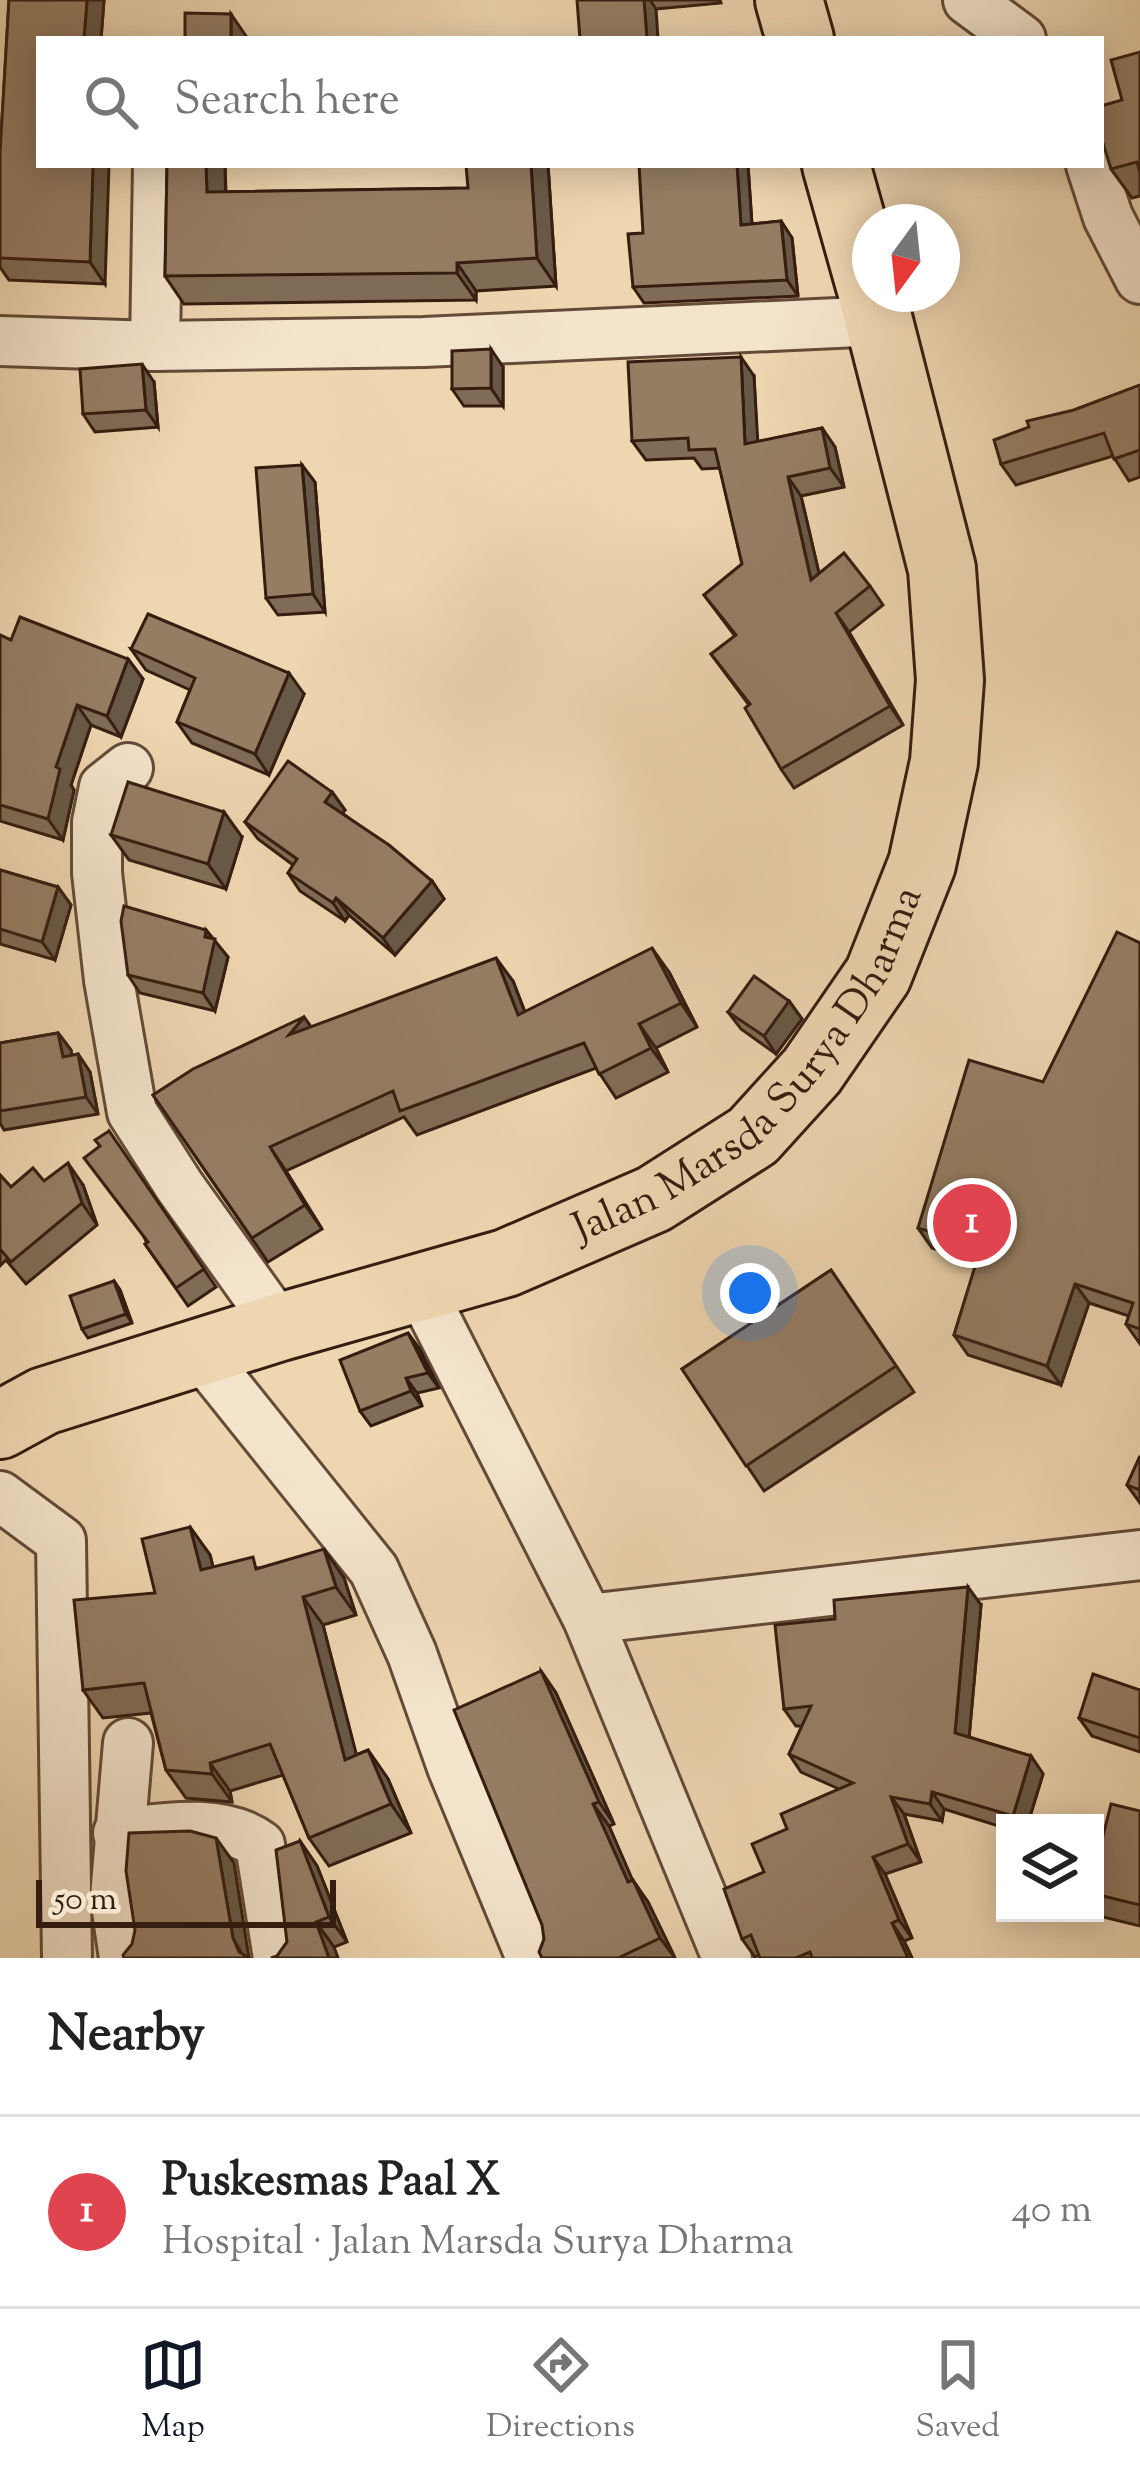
<!DOCTYPE html>
<html lang="en">
<head>
<meta charset="utf-8">
<style>
	:root { --surface:#fff; --page:#f2f2f2; --text:#222; --muted:#767676; --line:#e0e0e0; --accent:#111827 }
	body { margin:0; font-family:"Sorts Mill Goudy",serif; background:var(--page); color:var(--text) }
	.controls { position:absolute; right:36px; bottom:36px; display:grid; overflow:hidden; border-radius:0px; box-shadow:0 6px 30px #0003 }
	.controls button { width:108px; height:108px; display:grid; place-items:center; padding:0; border:0; border-bottom:3px solid var(--line); background:var(--surface); color:var(--text); font:60px sans-serif }
	.compass { position:absolute; left:852px; top:204px; width:108px; height:108px; border-radius:50%; background:var(--surface); box-shadow:0 6px 30px #0003; rotate:195deg }
	.scale { position:absolute; left:36px; bottom:30px; width:300px; box-sizing:border-box; padding-left:12px; border:6px solid #351d10; border-top:0; font-size:33px; line-height:42px; white-space:nowrap; color:#351d10; -webkit-text-stroke:9px #f4e4cc; paint-order:stroke }
	.you { position:absolute; left:750px; top:1293px; width:42px; height:42px; margin:-30px; border:9px solid #fff; border-radius:50%; background:#1a73e8; box-shadow:0 0 0 18px #1a73e833 }
	.badge { display:grid; place-items:center; width:78px; height:78px; border-radius:50%; background:var(--accent); color:#fff; font-size:39px; font-weight:700 }
	.pin { position:absolute; translate:-50% -50%; border:6px solid #fff; box-shadow:0 3px 12px #0006 }
	.list { margin:0; padding:0; list-style:none }
	h2 { display:flex; justify-content:space-between; align-items:center; height:156px; margin:0; padding:0 48px; font-size:51px }
	h2 small { font-size:39px; font-weight:400; color:var(--muted) }
	.list li { display:grid; grid-template-columns:78px 1fr auto; gap:36px; align-items:center; box-sizing:border-box; height:192px; padding:0 48px; border-top:3px solid var(--line) }
	.list b { display:block; font-size:45px; white-space:nowrap }
	.list p { margin:0; font-size:39px; white-space:nowrap; color:var(--muted) }
	.list em { font-size:39px; font-style:normal; color:var(--muted) }
	.icon { flex:none; width:66px; height:66px; fill:none; stroke:currentColor; stroke-width:2; stroke-linecap:round; stroke-linejoin:round }
	.map { position:relative; flex:none; width:1140px; height:1958px; overflow:hidden }
	.search { position:absolute; background:var(--surface); box-shadow:0 6px 30px #0003; left:36px; right:36px; top:36px; height:132px; display:flex; align-items:center; gap:30px; box-sizing:border-box; padding:0 42px; border-radius:0px; color:var(--muted); font-size:45px }
	.sheet { height:348px; background:var(--surface) }
	nav { display:flex; justify-content:space-around; align-items:center; box-sizing:border-box; height:168px; border-top:3px solid var(--line); background:var(--surface); font-size:33px; color:var(--muted) }
	nav a { display:grid; justify-items:center; gap:6px }
	nav .on { color:var(--accent) }
	.map>svg:first-child { display:block }
	.lines { fill:none; stroke-linecap:round; stroke-linejoin:round }
	.minor-casing { stroke:#634b38; stroke-width:54 }
	.highway-casing { stroke:#351d10; stroke-width:72 }
	.minor { stroke:#f4e4cc; stroke-width:48 }
	.highway { stroke:#eed6b1; stroke-width:66 }
	.wall { fill:#806c56; stroke:#351d10; stroke-width:3 }
	.shaded-wall { fill:#685846; stroke:#351d10; stroke-width:3 }
	.building { fill:#957d64; stroke:#351d10; stroke-width:3 }
	.labels { text-anchor:middle; dominant-baseline:central; stroke-width:10; stroke-linejoin:round; paint-order:stroke }
	.street-label { font-size:42px; fill:#351d10; stroke:#f4e4cc }
</style>
</head>
<body>
<div class="map">
<svg width="1140" height="1958" viewBox="0 0 1140 1958">
	<rect width="100%" height="100%" fill="#eed6b1"/>
	<filter id="stains"><feTurbulence type="fractalNoise" baseFrequency=".00167" numOctaves="4"/><feColorMatrix values="0 0 0 0 .2 0 0 0 0 .09 0 0 0 0 .02 0 0 0 .5 -.17"/></filter>
	<radialGradient id="worn" r=".72"><stop offset=".6" stop-color="#630" stop-opacity="0"/><stop offset="1" stop-color="#630" stop-opacity=".3"/></radialGradient>
	<g class="lines">
		<g class="minor-casing">
			<g id="minor">
				<path d="M 968,0 L 1021,39"/>
				<path d="M 1091,165 L 1108,217 L 1140,279"/>
				<path d="M 0,341 L 155,346 L 424,342 L 880,321"/>
				<path d="M 155,346 L 158,165"/>
				<path d="M 128,768 L 104,787 L 97,822 L 97,873 L 109,980 L 132,1112 L 180,1187 L 280,1327"/>
				<path d="M 420,1288 L 588,1619 L 727,1958"/>
				<path d="M 200,1353 L 374,1570 L 412,1654 L 452,1767 L 531,1958"/>
				<path d="M 0,1496 L 61,1541 L 67,1958"/>
				<path d="M 588,1619 L 1140,1555"/>
				<path d="M 118,1833 C 162,1828 223,1817 260,1845 L 278,1958"/>
				<path d="M 124,1958 L 115,1897 L 128,1743"/>
			</g>
		</g>
		<g class="highway-casing">
			<g id="highway">
				<path d="M 789,0 L 800,39"/>
				<path d="M 836,165 L 870,286"/>
				<path id="s1" d="M 0,1425 L 44,1401 L 280,1327 L 506,1263 L 654,1199 L 753,1136 L 812,1071 L 878,975 L 922,864 L 944,762 L 950,680 L 942,569 L 872,294"/>
			</g>
		</g>
		<use href="#minor" class="minor"/>
		<use href="#highway" class="highway"/>
	</g>
	<g class="wall">
		<path d="M 9,0 L 104,0 L 101,39 L 39,39 L 105,284 L 9,280 L 0,267 L 0,153 Z"/>
		<path d="M 577,0 L 720,0 L 721,3 L 656,9 Z"/>
		<path d="M 1140,52 L 1140,196 L 1132,198 L 1111,169 L 1122,100 Z"/>
		<path d="M 167,165 L 225,165 L 226,192 L 468,188 L 548,165 L 556,286 L 476,291 L 476,300 L 184,304 L 165,276 Z"/>
		<path d="M 748,165 L 752,224 L 781,221 L 792,238 L 798,296 L 644,303 L 633,287 Z"/>
		<path d="M 503,367 L 503,406 L 464,406 L 452,389 Z"/>
		<path d="M 754,376 L 757,442 L 822,428 L 835,447 L 844,487 L 801,496 L 819,573 L 870,586 L 883,605 L 849,632 L 903,725 L 794,788 L 781,769 L 749,705 L 711,654 L 735,636 L 704,595 L 742,564 L 720,468 L 702,469 L 694,458 L 646,460 L 632,441 Z"/>
		<path d="M 154,382 L 158,427 L 95,432 L 83,414 Z"/>
		<path d="M 1140,385 L 1140,477 L 1129,481 L 1113,456 L 1016,485 L 1001,464 L 1074,410 Z"/>
		<path d="M 315,482 L 325,612 L 278,615 L 266,598 Z"/>
		<path d="M 0,635 L 11,640 L 128,659 L 143,679 L 121,737 L 91,725 L 71,785 L 74,790 L 63,840 L 0,821 Z"/>
		<path d="M 131,649 L 304,694 L 269,775 L 192,743 L 177,722 L 190,690 L 146,670 Z"/>
		<path d="M 332,792 L 345,810 L 342,813 L 432,881 L 444,899 L 395,955 L 349,915 L 345,921 L 300,891 L 288,873 L 293,865 L 258,839 L 245,822 Z"/>
		<path d="M 111,835 L 242,837 L 226,889 L 129,860 Z"/>
		<path d="M 0,870 L 58,887 L 71,905 L 55,960 L 0,944 Z"/>
		<path d="M 206,930 L 228,957 L 215,1011 L 140,993 L 128,975 Z"/>
		<path d="M 1140,943 L 1140,1344 L 1126,1324 L 1129,1316 L 1089,1303 L 1061,1385 L 968,1355 L 954,1335 L 977,1261 L 932,1248 L 918,1228 L 1043,1082 Z"/>
		<path d="M 669,972 L 697,1027 L 656,1048 L 668,1072 L 616,1098 L 596,1068 L 417,1135 L 404,1117 L 286,1171 L 322,1229 L 268,1262 L 153,1095 L 304,1017 L 311,1027 L 513,981 L 525,1012 Z"/>
		<path d="M 789,1001 L 802,1019 L 776,1054 L 741,1029 L 728,1012 Z"/>
		<path d="M 58,1033 L 71,1050 L 71,1056 L 78,1054 L 90,1072 L 98,1114 L 4,1130 L 0,1123 L 0,1043 Z"/>
		<path d="M 109,1131 L 216,1287 L 188,1306 L 145,1244 L 147,1243 L 100,1146 Z"/>
		<path d="M 0,1175 L 11,1187 L 44,1181 L 83,1185 L 97,1225 L 26,1284 L 6,1260 L 0,1266 Z"/>
		<path d="M 831,1270 L 914,1392 L 764,1491 L 682,1369 Z"/>
		<path d="M 114,1281 L 120,1290 L 132,1323 L 88,1338 L 82,1329 Z"/>
		<path d="M 419,1348 L 439,1388 L 417,1393 L 422,1406 L 371,1426 L 360,1411 Z"/>
		<path d="M 1140,1456 L 1140,1503 L 1127,1485 Z"/>
		<path d="M 190,1527 L 210,1555 L 213,1567 L 260,1568 L 344,1578 L 356,1615 L 323,1625 L 356,1755 L 368,1750 L 388,1779 L 411,1833 L 329,1866 L 309,1838 L 283,1775 L 230,1791 L 232,1802 L 186,1798 L 166,1770 L 151,1713 L 103,1718 L 83,1690 L 155,1593 Z"/>
		<path d="M 981,1605 L 969,1737 L 1031,1756 L 1043,1774 L 1028,1823 L 1005,1823 L 1005,1828 L 944,1809 L 942,1821 L 904,1814 L 921,1862 L 885,1874 L 912,1938 L 904,1941 L 912,1958 L 760,1958 L 759,1955 L 755,1957 L 742,1939 L 764,1872 L 787,1829 L 839,1789 L 801,1772 L 789,1754 L 802,1726 L 796,1726 L 784,1709 Z"/>
		<path d="M 541,1671 L 556,1693 L 614,1824 L 609,1826 L 632,1880 L 648,1902 L 675,1958 L 542,1958 L 544,1939 Z"/>
		<path d="M 1140,1690 L 1140,1752 L 1092,1736 L 1079,1718 Z"/>
		<path d="M 1140,1811 L 1140,1926 L 1087,1913 L 1095,1913 L 1095,1834 L 1103,1836 Z"/>
		<path d="M 300,1841 L 317,1866 L 347,1942 L 334,1947 L 277,1956 L 287,1942 Z"/>
	</g>
	<g class="shaded-wall">
		<path d="M 87,0 L 104,0 L 101,39 L 84,39 Z"/>
		<path d="M 644,0 L 650,0 L 656,9 L 658,39 L 647,39 Z"/>
		<path d="M 231,14 L 248,39 L 231,39 Z"/>
		<path d="M 93,165 L 109,165 L 105,284 L 90,262 Z"/>
		<path d="M 206,165 L 225,165 L 226,219 L 207,192 Z"/>
		<path d="M 531,165 L 548,165 L 556,286 L 537,258 Z"/>
		<path d="M 737,165 L 748,165 L 753,241 L 741,225 Z"/>
		<path d="M 781,221 L 792,238 L 798,296 L 787,280 Z"/>
		<path d="M 457,263 L 476,291 L 476,300 L 457,273 Z"/>
		<path d="M 491,349 L 503,367 L 503,406 L 491,388 Z"/>
		<path d="M 741,357 L 754,376 L 759,463 L 745,444 Z"/>
		<path d="M 142,364 L 154,382 L 158,427 L 146,410 Z"/>
		<path d="M 822,428 L 835,447 L 844,487 L 830,468 Z"/>
		<path d="M 302,465 L 315,482 L 325,612 L 313,594 Z"/>
		<path d="M 788,477 L 801,496 L 825,599 L 811,580 Z"/>
		<path d="M 836,613 L 849,632 L 903,725 L 890,706 Z"/>
		<path d="M 128,659 L 143,679 L 121,737 L 107,716 Z"/>
		<path d="M 289,673 L 304,694 L 269,775 L 255,754 Z"/>
		<path d="M 77,705 L 91,725 L 71,785 L 74,790 L 63,840 L 48,819 L 56,767 Z"/>
		<path d="M 332,792 L 345,810 L 337,820 L 325,802 Z"/>
		<path d="M 224,812 L 242,837 L 226,889 L 208,864 Z"/>
		<path d="M 432,881 L 444,899 L 395,955 L 383,938 Z"/>
		<path d="M 58,887 L 71,905 L 55,960 L 42,942 Z"/>
		<path d="M 336,898 L 349,915 L 345,921 L 333,903 Z"/>
		<path d="M 206,930 L 228,957 L 215,1011 L 203,993 Z"/>
		<path d="M 652,948 L 669,972 L 697,1027 L 681,1003 Z"/>
		<path d="M 496,958 L 513,981 L 535,1039 L 518,1015 Z"/>
		<path d="M 789,1001 L 802,1019 L 776,1054 L 764,1036 Z"/>
		<path d="M 304,1017 L 321,1041 L 289,1035 Z"/>
		<path d="M 639,1024 L 656,1048 L 668,1072 L 651,1048 Z"/>
		<path d="M 58,1033 L 71,1050 L 75,1075 L 63,1057 Z"/>
		<path d="M 78,1054 L 90,1072 L 98,1114 L 86,1097 Z"/>
		<path d="M 270,1147 L 286,1171 L 322,1229 L 305,1205 Z"/>
		<path d="M 68,1163 L 83,1185 L 97,1225 L 82,1203 Z"/>
		<path d="M 114,1281 L 120,1290 L 132,1323 L 126,1314 Z"/>
		<path d="M 1075,1284 L 1089,1303 L 1061,1385 L 1047,1366 Z"/>
		<path d="M 408,1333 L 419,1348 L 439,1388 L 428,1373 Z"/>
		<path d="M 406,1378 L 417,1393 L 422,1406 L 411,1391 Z"/>
		<path d="M 190,1527 L 210,1555 L 221,1599 L 201,1570 Z"/>
		<path d="M 324,1549 L 344,1578 L 356,1615 L 336,1587 Z"/>
		<path d="M 968,1587 L 981,1605 L 968,1750 L 955,1733 Z"/>
		<path d="M 303,1597 L 323,1625 L 365,1788 L 345,1760 Z"/>
		<path d="M 541,1671 L 556,1693 L 614,1824 L 599,1802 Z"/>
		<path d="M 368,1750 L 388,1779 L 411,1833 L 391,1804 Z"/>
		<path d="M 1031,1756 L 1043,1774 L 1028,1823 L 1017,1823 L 1013,1816 Z"/>
		<path d="M 210,1763 L 230,1791 L 232,1802 L 212,1774 Z"/>
		<path d="M 932,1792 L 944,1809 L 942,1821 L 930,1804 Z"/>
		<path d="M 891,1797 L 904,1814 L 921,1862 L 908,1844 Z"/>
		<path d="M 593,1804 L 609,1826 L 643,1904 L 628,1882 Z"/>
		<path d="M 216,1838 L 234,1863 L 249,1958 L 244,1958 L 233,1938 Z"/>
		<path d="M 300,1841 L 317,1866 L 347,1942 L 329,1917 Z"/>
		<path d="M 873,1857 L 885,1874 L 912,1938 L 899,1920 Z"/>
		<path d="M 633,1880 L 648,1902 L 675,1958 L 660,1938 Z"/>
		<path d="M 316,1922 L 334,1947 L 338,1958 L 329,1958 Z"/>
		<path d="M 892,1923 L 904,1941 L 912,1958 L 908,1958 Z"/>
	</g>
	<g class="building">
		<path d="M 9,0 L 87,0 L 84,39 L 39,39 L 39,165 L 93,165 L 90,262 L 0,258 L 0,153 Z"/>
		<path d="M 577,0 L 644,0 L 647,39 L 580,39 Z"/>
		<path d="M 185,13 L 231,14 L 231,39 L 185,39 Z"/>
		<path d="M 1140,52 L 1140,173 L 1137,162 L 1111,169 L 1101,137 L 1101,106 L 1122,100 L 1111,60 Z"/>
		<path d="M 167,165 L 206,165 L 207,192 L 468,188 L 466,165 L 531,165 L 537,258 L 457,263 L 457,273 L 165,276 Z"/>
		<path d="M 639,165 L 737,165 L 741,225 L 781,221 L 787,280 L 633,287 L 628,234 L 643,233 Z"/>
		<path d="M 491,349 L 491,388 L 452,389 L 452,351 Z"/>
		<path d="M 741,357 L 745,444 L 822,428 L 830,468 L 788,477 L 811,580 L 844,553 L 870,586 L 836,613 L 890,706 L 781,769 L 745,708 L 750,704 L 711,654 L 736,635 L 704,595 L 742,564 L 715,449 L 689,450 L 688,438 L 632,441 L 628,362 Z"/>
		<path d="M 142,364 L 146,410 L 83,414 L 80,369 Z"/>
		<path d="M 1140,385 L 1140,450 L 1114,459 L 1104,433 L 1001,464 L 994,440 L 1029,427 L 1027,421 L 1074,410 Z"/>
		<path d="M 302,465 L 313,594 L 266,598 L 256,468 Z"/>
		<path d="M 148,614 L 289,673 L 255,754 L 177,722 L 195,678 L 131,649 Z"/>
		<path d="M 20,617 L 128,659 L 107,716 L 77,705 L 56,767 L 60,769 L 48,819 L 0,805 L 0,635 L 11,640 Z"/>
		<path d="M 288,761 L 332,792 L 325,802 L 389,845 L 432,881 L 383,938 L 336,898 L 333,903 L 288,873 L 297,859 L 245,822 Z"/>
		<path d="M 128,782 L 224,812 L 208,864 L 111,835 Z"/>
		<path d="M 0,870 L 58,887 L 42,942 L 0,929 Z"/>
		<path d="M 124,906 L 206,930 L 205,937 L 215,939 L 203,993 L 128,975 L 121,921 Z"/>
		<path d="M 1117,932 L 1140,943 L 1140,1329 L 1126,1324 L 1133,1303 L 1075,1284 L 1047,1366 L 954,1335 L 981,1247 L 918,1228 L 969,1060 L 1043,1082 Z"/>
		<path d="M 652,948 L 681,1003 L 639,1024 L 651,1048 L 599,1074 L 584,1043 L 400,1111 L 393,1091 L 270,1147 L 305,1205 L 252,1238 L 153,1095 L 193,1069 L 304,1017 L 289,1035 L 496,958 L 518,1015 Z"/>
		<path d="M 754,976 L 789,1001 L 764,1036 L 728,1012 Z"/>
		<path d="M 58,1033 L 63,1057 L 78,1054 L 86,1097 L 0,1111 L 0,1043 Z"/>
		<path d="M 109,1131 L 204,1269 L 176,1288 L 145,1244 L 148,1242 L 84,1158 L 100,1146 L 95,1140 Z"/>
		<path d="M 68,1163 L 82,1203 L 11,1262 L 0,1249 L 0,1175 L 11,1187 L 33,1168 L 44,1181 Z"/>
		<path d="M 831,1270 L 896,1366 L 746,1466 L 682,1369 Z"/>
		<path d="M 114,1281 L 126,1314 L 82,1329 L 70,1296 Z"/>
		<path d="M 408,1333 L 428,1373 L 406,1378 L 411,1391 L 360,1411 L 340,1360 Z"/>
		<path d="M 1140,1456 L 1140,1490 L 1127,1485 Z"/>
		<path d="M 190,1527 L 201,1570 L 253,1557 L 256,1569 L 324,1549 L 336,1587 L 303,1597 L 345,1760 L 368,1750 L 391,1804 L 309,1838 L 270,1744 L 210,1763 L 212,1774 L 166,1770 L 144,1683 L 83,1690 L 74,1600 L 155,1593 L 142,1539 Z"/>
		<path d="M 968,1587 L 955,1733 L 1031,1756 L 1013,1816 L 932,1792 L 930,1804 L 891,1797 L 908,1844 L 873,1857 L 899,1920 L 892,1923 L 908,1958 L 812,1958 L 810,1952 L 796,1958 L 760,1958 L 751,1935 L 742,1939 L 724,1889 L 764,1872 L 752,1844 L 787,1829 L 781,1814 L 853,1783 L 789,1754 L 811,1706 L 784,1709 L 775,1625 L 835,1619 L 834,1600 Z"/>
		<path d="M 541,1671 L 599,1802 L 593,1804 L 628,1882 L 633,1880 L 660,1938 L 618,1958 L 542,1958 L 539,1952 L 544,1939 L 542,1925 L 454,1710 Z"/>
		<path d="M 1093,1674 L 1140,1690 L 1140,1738 L 1079,1718 Z"/>
		<path d="M 1111,1804 L 1140,1811 L 1140,1905 L 1095,1894 L 1095,1834 L 1103,1836 Z"/>
		<path d="M 190,1831 L 216,1838 L 233,1938 L 239,1952 L 249,1958 L 124,1958 L 123,1955 L 132,1944 L 135,1930 L 126,1871 L 129,1833 Z"/>
		<path d="M 300,1841 L 329,1917 L 316,1922 L 329,1958 L 271,1958 L 277,1956 L 287,1942 L 276,1850 Z"/>
	</g>
	<g class="labels">
		<g class="street-label">
			<text stroke="none"><textPath href="#s1" startOffset="858">Jalan Marsda Surya Dharma</textPath></text>
		</g>
	</g>
	<rect width="100%" height="100%" filter="url(#stains)"/>
	<rect width="100%" height="100%" fill="url(#worn)"/>
</svg>
<div class="controls">
<button><svg class="icon" aria-label="layers" viewBox="0 0 24 24"><path d="M12 4l9 5-9 5-9-5zM3 14l9 5 9-5"/></svg></button>
</div>
<svg class="compass" viewBox="-18 -18 36 36"><path d="M0-13l5 13h-10z" fill="#e53935"/><path d="M0 13l5-13h-10z" fill="#767676"/></svg>
<div class="scale">50 m</div>
<div class="you"></div>
<div class="pin badge" style="left:972px;top:1223px;background:#e0444e">1</div>
<div class="search"><svg class="icon" aria-label="search" viewBox="0 0 24 24"><circle cx="10" cy="10" r="6"/><path d="M15 15l6 6"/></svg>Search here</div>
</div>
<section class="sheet">
<h2>Nearby<small></small></h2>
<ul class="list">
<li><span class="badge" style="background:#e0444e">1</span><div><b>Puskesmas Paal X</b><p>Hospital · Jalan Marsda Surya Dharma</p></div><em>40 m</em></li>
</ul>
</section>
<nav>
<a class="on"><svg class="icon" aria-label="map" viewBox="0 0 24 24"><path d="M3 6l6-2 6 2 6-2v14l-6 2-6-2-6 2zM9 4v14M15 6v14"/></svg>Map</a>
<a><svg class="icon" aria-label="directions" viewBox="0 0 24 24"><path d="M12 3l9 9-9 9-9-9zM9 14v-3h6M13 9l2 2-2 2"/></svg>Directions</a>
<a><svg class="icon" aria-label="saved" viewBox="0 0 24 24"><path d="M7 4h10v16l-5-4-5 4z"/></svg>Saved</a>
</nav>
</body>
</html>
